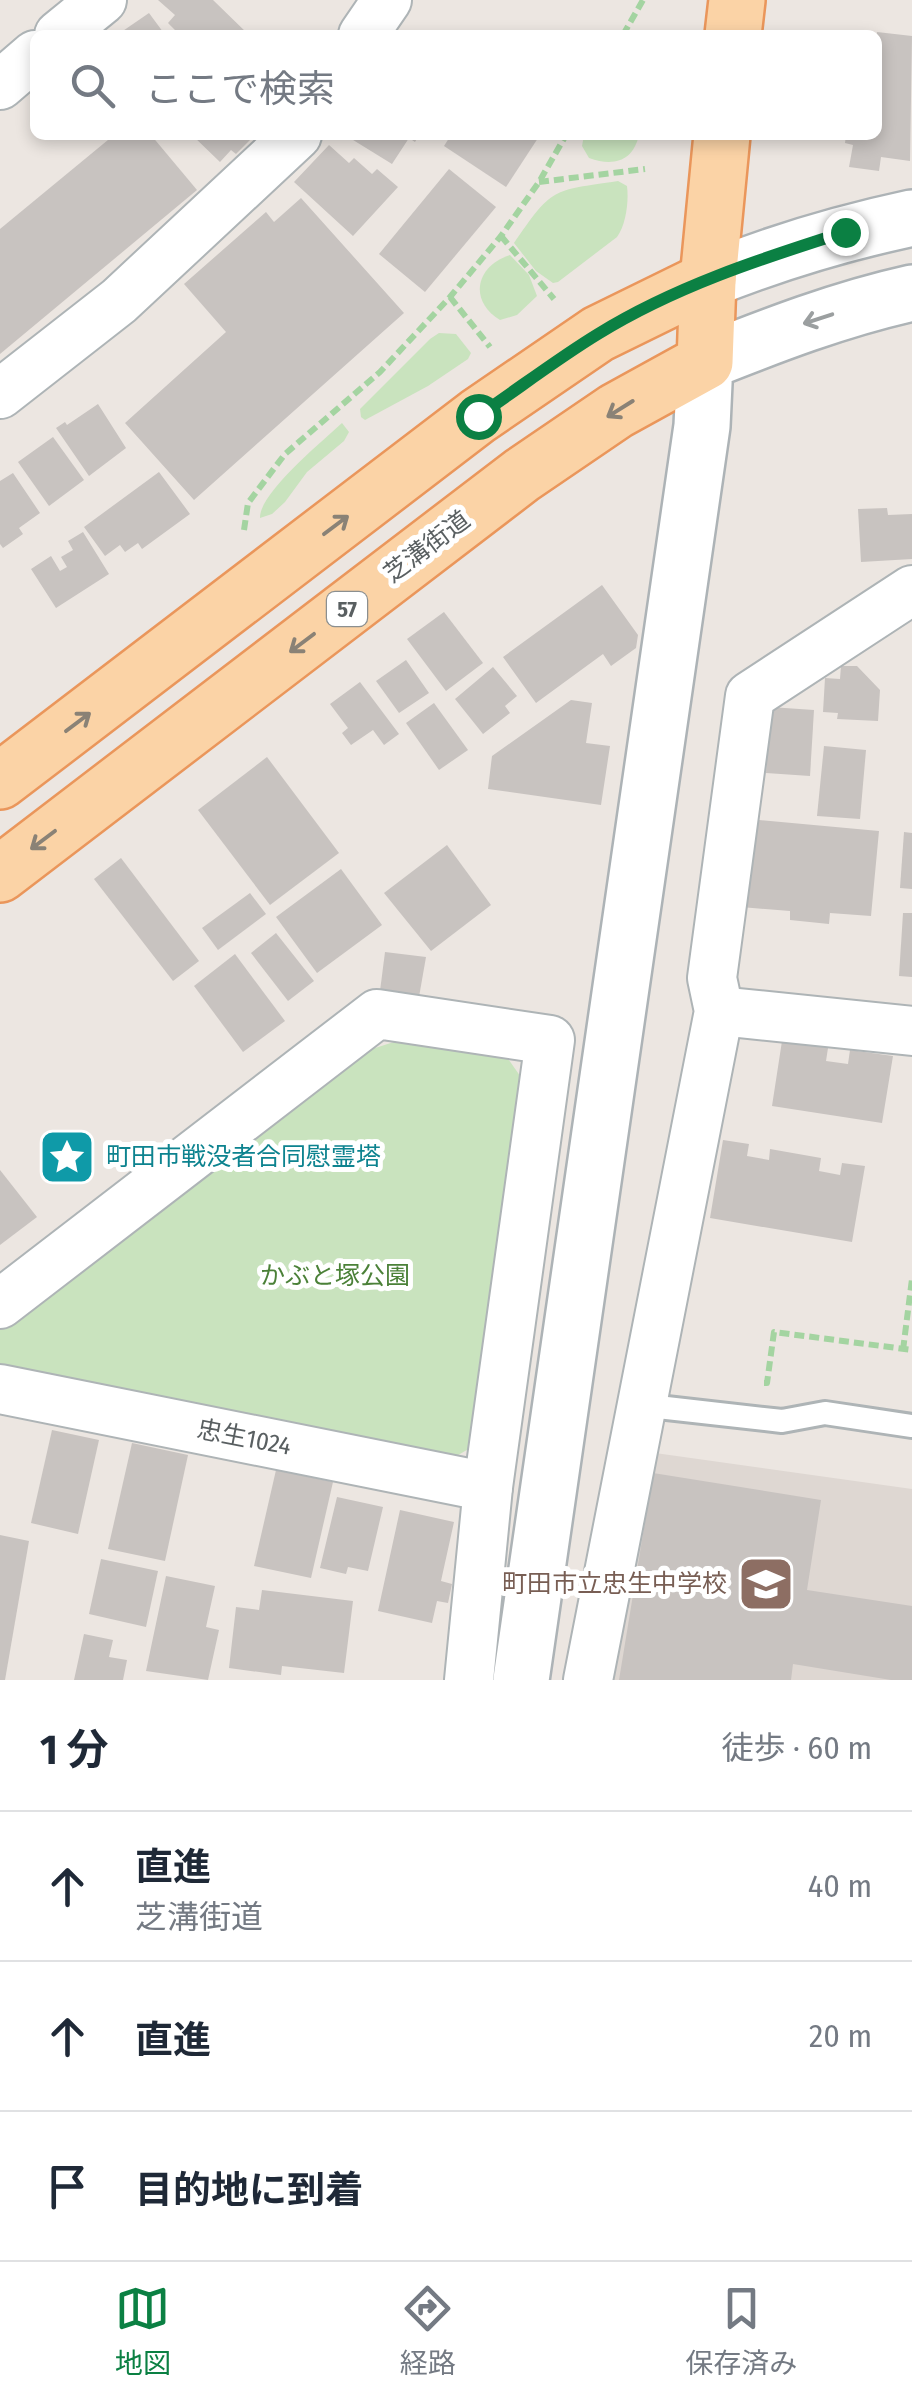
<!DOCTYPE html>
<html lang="ja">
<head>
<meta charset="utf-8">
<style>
	:root { --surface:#fff; --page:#f6f6f7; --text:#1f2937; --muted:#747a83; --line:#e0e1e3; --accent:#0b8043 }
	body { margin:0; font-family:"Fira Sans Condensed","Noto Sans JP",sans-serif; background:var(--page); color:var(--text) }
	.stop { position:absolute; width:30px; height:30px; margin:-22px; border:8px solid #0b8043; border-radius:50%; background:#fff }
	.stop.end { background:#0b8043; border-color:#fff; box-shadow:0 2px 10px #0008 }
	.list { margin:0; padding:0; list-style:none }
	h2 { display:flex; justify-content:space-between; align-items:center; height:130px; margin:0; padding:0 40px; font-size:42px }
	h2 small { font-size:32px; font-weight:400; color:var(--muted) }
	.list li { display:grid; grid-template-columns:65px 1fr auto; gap:30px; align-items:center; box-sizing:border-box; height:150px; padding:0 40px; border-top:2px solid var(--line) }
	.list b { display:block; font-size:38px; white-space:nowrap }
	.list p { margin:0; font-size:32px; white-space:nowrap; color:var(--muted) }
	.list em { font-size:32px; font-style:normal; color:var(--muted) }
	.icon { flex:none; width:55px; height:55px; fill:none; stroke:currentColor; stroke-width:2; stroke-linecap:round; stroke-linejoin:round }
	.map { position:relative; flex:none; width:912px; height:1680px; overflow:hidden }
	.search { position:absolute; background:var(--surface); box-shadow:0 5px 15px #0003; left:30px; right:30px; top:30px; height:110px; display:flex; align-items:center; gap:25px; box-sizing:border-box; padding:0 35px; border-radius:15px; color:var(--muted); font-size:38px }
	.sheet { height:580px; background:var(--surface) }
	nav { display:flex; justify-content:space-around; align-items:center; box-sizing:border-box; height:140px; border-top:2px solid var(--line); background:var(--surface); font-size:28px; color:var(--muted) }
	nav a { display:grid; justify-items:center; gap:5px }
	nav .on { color:var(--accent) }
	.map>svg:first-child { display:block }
	.education { fill:#ded7d2 }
	.green { fill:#c9e3be }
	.building { fill:#c8c3c0 }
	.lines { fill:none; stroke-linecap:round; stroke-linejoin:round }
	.lane-casing { stroke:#aeb4b6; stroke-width:28 }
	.street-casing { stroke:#aeb4b6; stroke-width:52 }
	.secondary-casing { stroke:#adb3b6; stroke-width:60 }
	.primary-casing { stroke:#ea965b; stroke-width:60 }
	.path { stroke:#a4d4a1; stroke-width:6; stroke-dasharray:10 5; stroke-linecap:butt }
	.lane { stroke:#fff; stroke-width:22 }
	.street { stroke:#fff; stroke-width:48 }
	.secondary { stroke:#fff; stroke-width:55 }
	.primary { stroke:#fbd3a6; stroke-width:55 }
	.oneway { stroke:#9b9fa0 }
	.oneway2 { stroke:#8a8276 }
	.route { stroke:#0b8043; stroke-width:12 }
	.labels { text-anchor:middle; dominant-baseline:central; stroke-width:10; stroke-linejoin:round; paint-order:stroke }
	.shield { fill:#fff; stroke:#8b8f90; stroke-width:2.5 }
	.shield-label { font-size:22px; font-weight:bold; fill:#595f61 }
	.street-label { font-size:25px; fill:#595f61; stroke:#fff }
	.culture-label { font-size:25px; fill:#0d838f; stroke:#fff; text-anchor:start }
	.park-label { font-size:25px; fill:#4b8138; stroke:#fff }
	.education-label { font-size:25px; fill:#785e54; stroke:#fff; text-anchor:end }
</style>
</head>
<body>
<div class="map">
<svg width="912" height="1680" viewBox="0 0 912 1680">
	<rect width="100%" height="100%" fill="#ece6e1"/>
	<path class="education" d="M 648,1452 L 912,1489 L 912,1680 L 601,1680 Z"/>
	<g class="green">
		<path d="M 584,135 L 639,135 C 633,161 614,167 589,158 L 582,146 Z"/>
		<path d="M 618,181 L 627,186 C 629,201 626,225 617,237 L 558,282 L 553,283 L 536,271 L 514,243 C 553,187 551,191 618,181 Z"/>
		<path d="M 510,255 L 529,275 L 537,296 L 517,315 L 500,320 C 468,300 476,266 510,255 Z"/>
		<path d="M 439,333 L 456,334 L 471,353 L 468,359 L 428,386 L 365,420 L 361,417 L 360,409 L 430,339 Z"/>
		<path d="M 342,423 L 349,432 L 344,441 L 307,472 L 285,502 L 272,514 L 260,518 C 259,493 323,441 342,423 Z"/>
		<path d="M 397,1041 L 506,1056 L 523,1080 L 472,1447 L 446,1462 L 0,1369 L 0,1330 L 372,1049 Z"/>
	</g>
	<g class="building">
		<path d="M 158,0 L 213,0 L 249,35 L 180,35 L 168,23 L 175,15 Z"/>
		<path d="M 149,13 L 163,32 L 167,30 L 170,35 L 117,35 Z"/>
		<path d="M 877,32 L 912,36 L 910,161 L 881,157 L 879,171 L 849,167 L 853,145 L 845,143 L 846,135 L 877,135 Z"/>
		<path d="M 114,135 L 151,135 L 197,190 L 0,354 L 0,229 Z"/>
		<path d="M 192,135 L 255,135 L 236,154 L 231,150 L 220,162 Z"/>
		<path d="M 345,135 L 419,135 L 415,142 L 409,138 L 392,164 Z"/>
		<path d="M 451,135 L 540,135 L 506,187 L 444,146 Z"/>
		<path d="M 329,145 L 349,163 L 354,158 L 372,174 L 377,169 L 398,187 L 353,236 L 294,182 Z"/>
		<path d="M 449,169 L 496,207 L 425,292 L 379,254 Z"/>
		<path d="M 301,198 L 404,313 L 194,500 L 125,423 L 226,332 L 184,284 L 266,212 L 274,222 Z"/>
		<path d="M 98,404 L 126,448 L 89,476 L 56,428 L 65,422 L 67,425 Z"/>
		<path d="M 53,437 L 84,480 L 49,506 L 18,462 Z"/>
		<path d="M 159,472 L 190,514 L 142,549 L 138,543 L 125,552 L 120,545 L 105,556 L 84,527 Z"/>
		<path d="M 13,473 L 40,513 L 19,528 L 23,534 L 3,548 L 0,544 L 0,481 Z"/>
		<path d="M 887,508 L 888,515 L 912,514 L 912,559 L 861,562 L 858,509 Z"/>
		<path d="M 83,532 L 109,574 L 56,608 L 31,569 L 51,556 L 60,571 L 67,567 L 61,557 L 73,550 L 68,541 Z"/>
		<path d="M 602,585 L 638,635 L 636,648 L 611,666 L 603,654 L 536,703 L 503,657 Z"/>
		<path d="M 444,612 L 483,663 L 446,691 L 407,639 Z"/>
		<path d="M 406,660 L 429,693 L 399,713 L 376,681 Z"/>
		<path d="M 841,666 L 857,666 L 880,690 L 878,721 L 837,719 L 838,713 L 823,712 L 825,678 L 840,679 Z"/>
		<path d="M 493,667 L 517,696 L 505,706 L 510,713 L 483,734 L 455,699 Z"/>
		<path d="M 360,682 L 399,734 L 384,745 L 373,730 L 351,745 L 342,733 L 348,728 L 330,704 Z"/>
		<path d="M 571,700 L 592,703 L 586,743 L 610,746 L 601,805 L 488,789 L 492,756 Z"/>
		<path d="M 434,703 L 468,750 L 439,770 L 406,723 Z"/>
		<path d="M 770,707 L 814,710 L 810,776 L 766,773 Z"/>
		<path d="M 824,746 L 866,750 L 860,819 L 817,816 Z"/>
		<path d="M 267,757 L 339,853 L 270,905 L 198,810 Z"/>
		<path d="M 749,819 L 879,831 L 871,916 L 830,913 L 829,924 L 790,920 L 790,911 L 741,907 Z"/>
		<path d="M 904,832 L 912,833 L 912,889 L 900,888 Z"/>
		<path d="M 447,845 L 491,905 L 431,951 L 384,893 Z"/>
		<path d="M 121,858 L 199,961 L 173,981 L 94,879 Z"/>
		<path d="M 341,869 L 382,925 L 317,973 L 276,917 Z"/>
		<path d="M 250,893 L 266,914 L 218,950 L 202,928 Z"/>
		<path d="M 903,913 L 912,913 L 912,977 L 899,976 Z"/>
		<path d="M 276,933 L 314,981 L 288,1001 L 251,953 Z"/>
		<path d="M 385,952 L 426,957 L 419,997 L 380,991 Z"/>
		<path d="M 235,954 L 285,1021 L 243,1052 L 194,986 Z"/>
		<path d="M 782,1041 L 828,1048 L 826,1061 L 848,1064 L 850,1050 L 893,1056 L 882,1123 L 772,1106 Z"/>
		<path d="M 723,1140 L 749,1144 L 747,1156 L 769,1160 L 770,1149 L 821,1158 L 819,1171 L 840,1175 L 842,1163 L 865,1166 L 852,1242 L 710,1218 Z"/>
		<path d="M 0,1170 L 37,1217 L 0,1245 Z"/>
		<path d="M 52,1430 L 99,1440 L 78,1534 L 31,1523 Z"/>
		<path d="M 132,1443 L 188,1455 L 165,1561 L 108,1549 Z"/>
		<path d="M 276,1470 L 333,1482 L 311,1578 L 254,1566 Z"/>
		<path d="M 653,1473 L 821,1500 L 807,1590 L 912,1606 L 912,1680 L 891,1680 L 793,1664 L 791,1680 L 619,1680 Z"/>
		<path d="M 337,1497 L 383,1507 L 368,1571 L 348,1567 L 346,1574 L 320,1568 Z"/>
		<path d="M 400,1510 L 454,1522 L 441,1581 L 452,1584 L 448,1603 L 437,1601 L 432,1623 L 378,1611 Z"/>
		<path d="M 0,1535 L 29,1541 L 5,1680 L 0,1680 Z"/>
		<path d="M 101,1559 L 158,1571 L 146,1627 L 89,1614 Z"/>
		<path d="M 166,1576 L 215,1586 L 206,1627 L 219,1630 L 208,1680 L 146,1671 Z"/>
		<path d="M 262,1590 L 353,1601 L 344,1673 L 282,1666 L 281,1675 L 229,1668 L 236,1607 L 259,1610 Z"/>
		<path d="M 84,1634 L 113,1640 L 109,1657 L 127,1660 L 123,1680 L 74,1680 Z"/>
	</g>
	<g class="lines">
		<g class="lane-casing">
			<path id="lane" d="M 640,1405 L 782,1421 L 825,1413 L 912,1426"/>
		</g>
		<g class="street-casing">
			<g id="street">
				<path d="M 59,35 L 102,0"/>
				<path d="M 363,35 L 387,0"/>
				<path d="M 0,85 L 35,55"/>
				<path d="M 0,394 L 119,301 L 297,135"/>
				<path d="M 719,1011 L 912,1031"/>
				<path d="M 0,1304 L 377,1014 L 550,1040 L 488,1487 L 469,1680"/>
				<path d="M 0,1389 L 488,1487"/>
				<path d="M 588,1680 L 719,1011 L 712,978 L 750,696 L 912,590"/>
			</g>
		</g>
		<g class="secondary-casing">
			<g id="secondary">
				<path d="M 708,280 C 775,253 842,233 912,218"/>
				<path d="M 521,1680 L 702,426 L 705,362 C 773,335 840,309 912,293"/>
			</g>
		</g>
		<g class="primary-casing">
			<g id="primary">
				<path d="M 733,35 L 737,0"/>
				<path d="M 0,781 L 478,416 L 598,334 L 708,280"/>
				<path d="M 0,874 L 522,475 L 616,411 L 705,362 L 708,280 L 722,135"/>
			</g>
		</g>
		<g class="path">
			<path d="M 623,35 L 643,0"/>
			<path d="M 539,182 L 645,169"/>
			<path d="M 501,236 L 554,299"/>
			<path d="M 450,297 L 490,347"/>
			<path d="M 244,530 L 248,503 L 285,454 L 380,372 L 450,297 L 501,236 L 539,182 L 566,135"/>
			<path d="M 903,1350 L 912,1279"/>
			<path d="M 764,1383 L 767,1383 L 774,1332 L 912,1350"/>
		</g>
		<use href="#lane" class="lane"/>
		<use href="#street" class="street"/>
		<use href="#secondary" class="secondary"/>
		<use href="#primary" class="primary"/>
	</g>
	<defs><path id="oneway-shaft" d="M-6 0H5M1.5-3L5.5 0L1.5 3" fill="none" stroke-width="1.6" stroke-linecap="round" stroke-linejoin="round" transform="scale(2.5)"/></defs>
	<use class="oneway" href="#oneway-shaft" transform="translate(818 319) rotate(162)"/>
	<g class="oneway2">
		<use href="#oneway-shaft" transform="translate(620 409) rotate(148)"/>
		<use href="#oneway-shaft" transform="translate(336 525) rotate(-37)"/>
		<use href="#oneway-shaft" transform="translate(302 643) rotate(143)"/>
		<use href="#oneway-shaft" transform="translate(78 722) rotate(-37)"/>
		<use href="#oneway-shaft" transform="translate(43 840) rotate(143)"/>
	</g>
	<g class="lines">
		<path class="route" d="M 478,416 C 518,389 557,359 598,334 C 674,287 760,259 845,232"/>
	</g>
	<defs>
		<g id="sight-square" transform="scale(2.875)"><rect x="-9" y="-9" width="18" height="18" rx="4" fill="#0f9aa8" stroke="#fff"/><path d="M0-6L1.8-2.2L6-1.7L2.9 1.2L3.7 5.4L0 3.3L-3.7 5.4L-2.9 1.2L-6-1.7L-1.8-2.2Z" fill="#fff"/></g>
		<g id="school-square" transform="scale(2.875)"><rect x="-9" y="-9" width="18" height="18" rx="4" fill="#8d6e63" stroke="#fff"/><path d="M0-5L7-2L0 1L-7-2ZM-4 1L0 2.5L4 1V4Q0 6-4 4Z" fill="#fff"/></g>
	</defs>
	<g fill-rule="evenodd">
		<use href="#sight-square" x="67" y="1157"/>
		<use href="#school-square" x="766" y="1584"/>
	</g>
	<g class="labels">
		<rect class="shield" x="327" y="592" width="40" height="34" rx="8"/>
		<g class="shield-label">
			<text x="347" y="609">57</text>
		</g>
		<g class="street-label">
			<text transform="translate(427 547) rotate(-37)">芝溝街道</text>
			<text transform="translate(244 1438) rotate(11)">忠生1024</text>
		</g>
		<g class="culture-label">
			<text x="106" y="1157">町田市戦没者合同慰霊塔</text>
		</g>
		<g class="park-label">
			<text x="335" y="1276">かぶと塚公園</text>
		</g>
		<g class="education-label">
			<text x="727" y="1584">町田市立忠生中学校</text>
		</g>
	</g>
</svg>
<div class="stop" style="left:478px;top:416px"></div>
<div class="stop end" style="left:845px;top:232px"></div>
<div class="search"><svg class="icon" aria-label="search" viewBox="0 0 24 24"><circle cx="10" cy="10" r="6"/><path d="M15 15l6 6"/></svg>ここで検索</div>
</div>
<section class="sheet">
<h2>1 分<small>徒歩 · 60 m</small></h2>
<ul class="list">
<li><svg class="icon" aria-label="ahead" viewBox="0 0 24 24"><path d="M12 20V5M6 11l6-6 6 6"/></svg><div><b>直進</b><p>芝溝街道</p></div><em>40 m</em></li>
<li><svg class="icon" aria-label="ahead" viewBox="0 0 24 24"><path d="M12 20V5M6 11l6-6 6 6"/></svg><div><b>直進</b></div><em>20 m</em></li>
<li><svg class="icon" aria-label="arrive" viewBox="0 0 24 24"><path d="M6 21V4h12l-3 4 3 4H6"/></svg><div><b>目的地に到着</b></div></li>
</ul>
</section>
<nav>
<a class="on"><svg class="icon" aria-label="map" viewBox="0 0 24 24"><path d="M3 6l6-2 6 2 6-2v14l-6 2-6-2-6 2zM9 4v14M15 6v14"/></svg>地図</a>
<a><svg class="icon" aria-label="directions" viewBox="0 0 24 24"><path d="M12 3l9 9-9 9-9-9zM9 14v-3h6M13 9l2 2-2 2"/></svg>経路</a>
<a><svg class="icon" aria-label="saved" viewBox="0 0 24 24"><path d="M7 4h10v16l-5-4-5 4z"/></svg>保存済み</a>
</nav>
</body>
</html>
